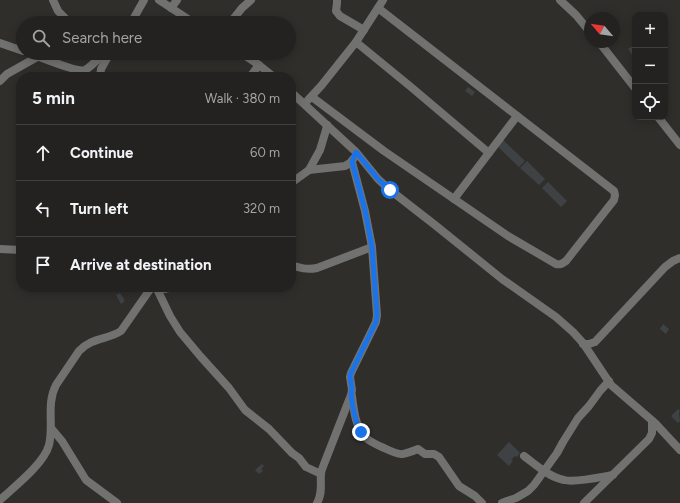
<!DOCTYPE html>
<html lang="en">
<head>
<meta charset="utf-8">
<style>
	:root { --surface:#232220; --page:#2f2f2d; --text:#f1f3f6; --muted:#a3a4a5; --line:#403f3e }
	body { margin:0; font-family:Figtree,sans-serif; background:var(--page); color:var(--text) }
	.controls { position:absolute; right:12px; top:12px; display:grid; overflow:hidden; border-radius:8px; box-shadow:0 2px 10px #0003 }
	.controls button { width:36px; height:36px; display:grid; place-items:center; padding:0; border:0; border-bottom:1px solid var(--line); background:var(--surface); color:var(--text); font:20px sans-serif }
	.compass { position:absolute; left:584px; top:12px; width:36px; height:36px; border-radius:50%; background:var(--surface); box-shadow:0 2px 10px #0003; rotate:299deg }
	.stop { position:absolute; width:12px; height:12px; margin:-9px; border:3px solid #1a73e8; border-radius:50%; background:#fff }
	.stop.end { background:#1a73e8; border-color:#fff; box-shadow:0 1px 4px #0008 }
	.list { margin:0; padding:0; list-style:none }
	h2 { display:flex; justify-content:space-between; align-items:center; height:52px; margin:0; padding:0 16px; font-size:17px }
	h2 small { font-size:13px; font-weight:400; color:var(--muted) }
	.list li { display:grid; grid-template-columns:26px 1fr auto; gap:12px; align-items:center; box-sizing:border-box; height:56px; padding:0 16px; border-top:1px solid var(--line) }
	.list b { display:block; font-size:15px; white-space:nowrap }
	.list em { font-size:13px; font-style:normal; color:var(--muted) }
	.icon { flex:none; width:22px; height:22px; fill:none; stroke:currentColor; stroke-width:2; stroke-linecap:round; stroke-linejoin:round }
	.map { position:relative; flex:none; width:680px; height:503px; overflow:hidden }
	.search { position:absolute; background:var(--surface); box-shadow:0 2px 10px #0003; left:16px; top:16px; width:280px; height:44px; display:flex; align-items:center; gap:10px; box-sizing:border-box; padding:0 14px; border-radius:22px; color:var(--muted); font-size:15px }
	.panel { position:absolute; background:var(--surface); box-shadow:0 2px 10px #0003; left:16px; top:72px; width:280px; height:220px; border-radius:16px }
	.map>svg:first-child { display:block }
	.building { fill:#3f4245 }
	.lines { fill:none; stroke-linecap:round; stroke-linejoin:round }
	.minor { stroke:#71716f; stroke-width:8 }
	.route { stroke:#1a73e8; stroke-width:5 }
</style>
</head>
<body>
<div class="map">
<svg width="680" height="503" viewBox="0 0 680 503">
	<rect width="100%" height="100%" fill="#2f2e2b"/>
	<g class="building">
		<path d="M 635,44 L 635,57 L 634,58 L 628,49 Z"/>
		<path d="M 468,87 L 475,92 L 472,96 L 465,91 Z"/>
		<path d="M 502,139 L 525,161 L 519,167 L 496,145 Z"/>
		<path d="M 527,161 L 545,179 L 539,185 L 520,168 Z"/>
		<path d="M 548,182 L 567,201 L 561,207 L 542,188 Z"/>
		<path d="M 120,293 L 125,301 L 121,304 L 116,295 Z"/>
		<path d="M 663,324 L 669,329 L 666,334 L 660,329 Z"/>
		<path d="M 678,409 L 680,411 L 679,413 L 680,421 L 678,423 L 671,416 Z"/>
		<path d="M 509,442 L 520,453 L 517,457 L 515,456 L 511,460 L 513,461 L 509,466 L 497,455 Z"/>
		<path d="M 262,464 L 264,466 L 261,469 L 263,471 L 259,474 L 255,470 Z"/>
	</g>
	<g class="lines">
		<g class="minor">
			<path d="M 53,0 L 58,11 L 70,23"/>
			<path d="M 159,0 L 194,23"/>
			<path d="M 337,0 L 337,3 L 336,11 L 340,16 L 364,30"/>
			<path d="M 560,0 L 576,15 L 590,32"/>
			<path d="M 171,8 L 177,0"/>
			<path d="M 131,23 L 144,0"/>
			<path d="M 230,23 L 242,8 L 251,0"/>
			<path d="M 356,42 L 411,87 L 489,153"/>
			<path d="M 599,42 L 635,88"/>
			<path d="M 0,43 L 23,51"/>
			<path d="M 29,53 C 38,56 78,73 85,70 C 91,67 99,58 104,53"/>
			<path d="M 241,53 L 259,65 L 274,77"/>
			<path d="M 100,77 L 101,69 L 110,53"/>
			<path d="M 250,77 L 259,65"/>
			<path d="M 0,81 L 7,74 L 39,56"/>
			<path d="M 291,92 L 356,152 L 378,179 L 390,190 L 435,225 L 502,279 L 556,317 L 573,332 L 583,343 L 611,385 L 655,423 L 680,450"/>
			<path d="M 312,97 L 384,151 L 508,236 L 556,264 C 560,265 562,264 566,261 L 614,200 L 615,195 L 614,191 L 378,8"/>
			<path d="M 308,100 L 321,86 L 356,42 L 383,0"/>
			<path d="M 658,117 L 680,145"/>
			<path d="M 309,170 L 320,150 L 326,130 L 327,125"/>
			<path d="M 291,183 L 309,170 L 345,166 L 350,163 L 354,158"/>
			<path d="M 454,199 L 517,116"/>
			<path d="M 0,249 L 21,250"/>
			<path d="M 291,265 C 300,268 307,270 317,268 L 372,247"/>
			<path d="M 139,287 L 164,289 L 174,287"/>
			<path d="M 157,289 L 170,316 L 180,332 L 201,357 L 229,388 L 245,410 L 269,429 L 292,453 L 299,458 L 306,467 L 321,474"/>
			<path d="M 583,344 L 589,344 L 595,342 L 665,267 L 673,261 L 680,258"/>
			<path d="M 352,396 C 354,410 355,426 365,437 C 370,442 377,445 384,448 C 401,456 401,456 418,449 L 425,454 L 434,454 L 439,457 L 459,486 L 475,496 L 482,503"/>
			<path d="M 51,428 L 62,441 L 86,480 L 117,503"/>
			<path d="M 524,456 C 536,465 549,477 564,480 C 575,483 601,477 613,475"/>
			<path d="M 0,500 C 14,487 44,464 49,445 C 54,425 46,404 56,385 L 79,351 C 92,337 107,340 121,331 L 151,288"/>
			<path d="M 317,503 C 323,493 320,484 321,474 C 321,471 323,467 324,464 L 351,395 L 352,390 L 350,377 L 351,373 L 376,322 L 377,315 L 372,247 L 365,211 L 352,162"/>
			<path d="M 502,503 L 507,501 L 516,498 L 528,491 L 534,485 L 557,453 L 563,442 L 578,418 L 589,406 L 600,391 L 609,381"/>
			<path d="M 584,503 L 649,439 L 652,433 L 652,421"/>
		</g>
	</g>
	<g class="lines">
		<path class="route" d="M 361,432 L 357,424 L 353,408 L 351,395 L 352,390 L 350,375 L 376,322 L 377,315 L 372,247 L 365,210 L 352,162 L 356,152 L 378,179 L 390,190"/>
	</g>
</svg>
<div class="controls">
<button>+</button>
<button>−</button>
<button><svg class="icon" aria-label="locate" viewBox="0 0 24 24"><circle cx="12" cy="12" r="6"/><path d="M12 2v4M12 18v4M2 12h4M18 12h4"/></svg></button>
</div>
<svg class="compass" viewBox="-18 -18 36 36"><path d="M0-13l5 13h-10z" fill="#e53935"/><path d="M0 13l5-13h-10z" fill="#a3a4a5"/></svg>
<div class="stop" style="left:390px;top:190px"></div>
<div class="stop end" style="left:361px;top:432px"></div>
<div class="search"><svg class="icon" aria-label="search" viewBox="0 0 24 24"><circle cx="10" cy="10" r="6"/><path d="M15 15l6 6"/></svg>Search here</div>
<section class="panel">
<h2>5 min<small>Walk · 380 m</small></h2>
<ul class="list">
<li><svg class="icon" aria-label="ahead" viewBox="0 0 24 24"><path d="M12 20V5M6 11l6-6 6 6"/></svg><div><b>Continue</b></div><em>60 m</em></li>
<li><svg class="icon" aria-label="left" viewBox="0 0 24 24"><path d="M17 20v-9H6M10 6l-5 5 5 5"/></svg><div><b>Turn left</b></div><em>320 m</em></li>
<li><svg class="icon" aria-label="arrive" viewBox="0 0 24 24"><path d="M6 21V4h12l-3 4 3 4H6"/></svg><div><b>Arrive at destination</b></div></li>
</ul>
</section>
</div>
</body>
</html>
